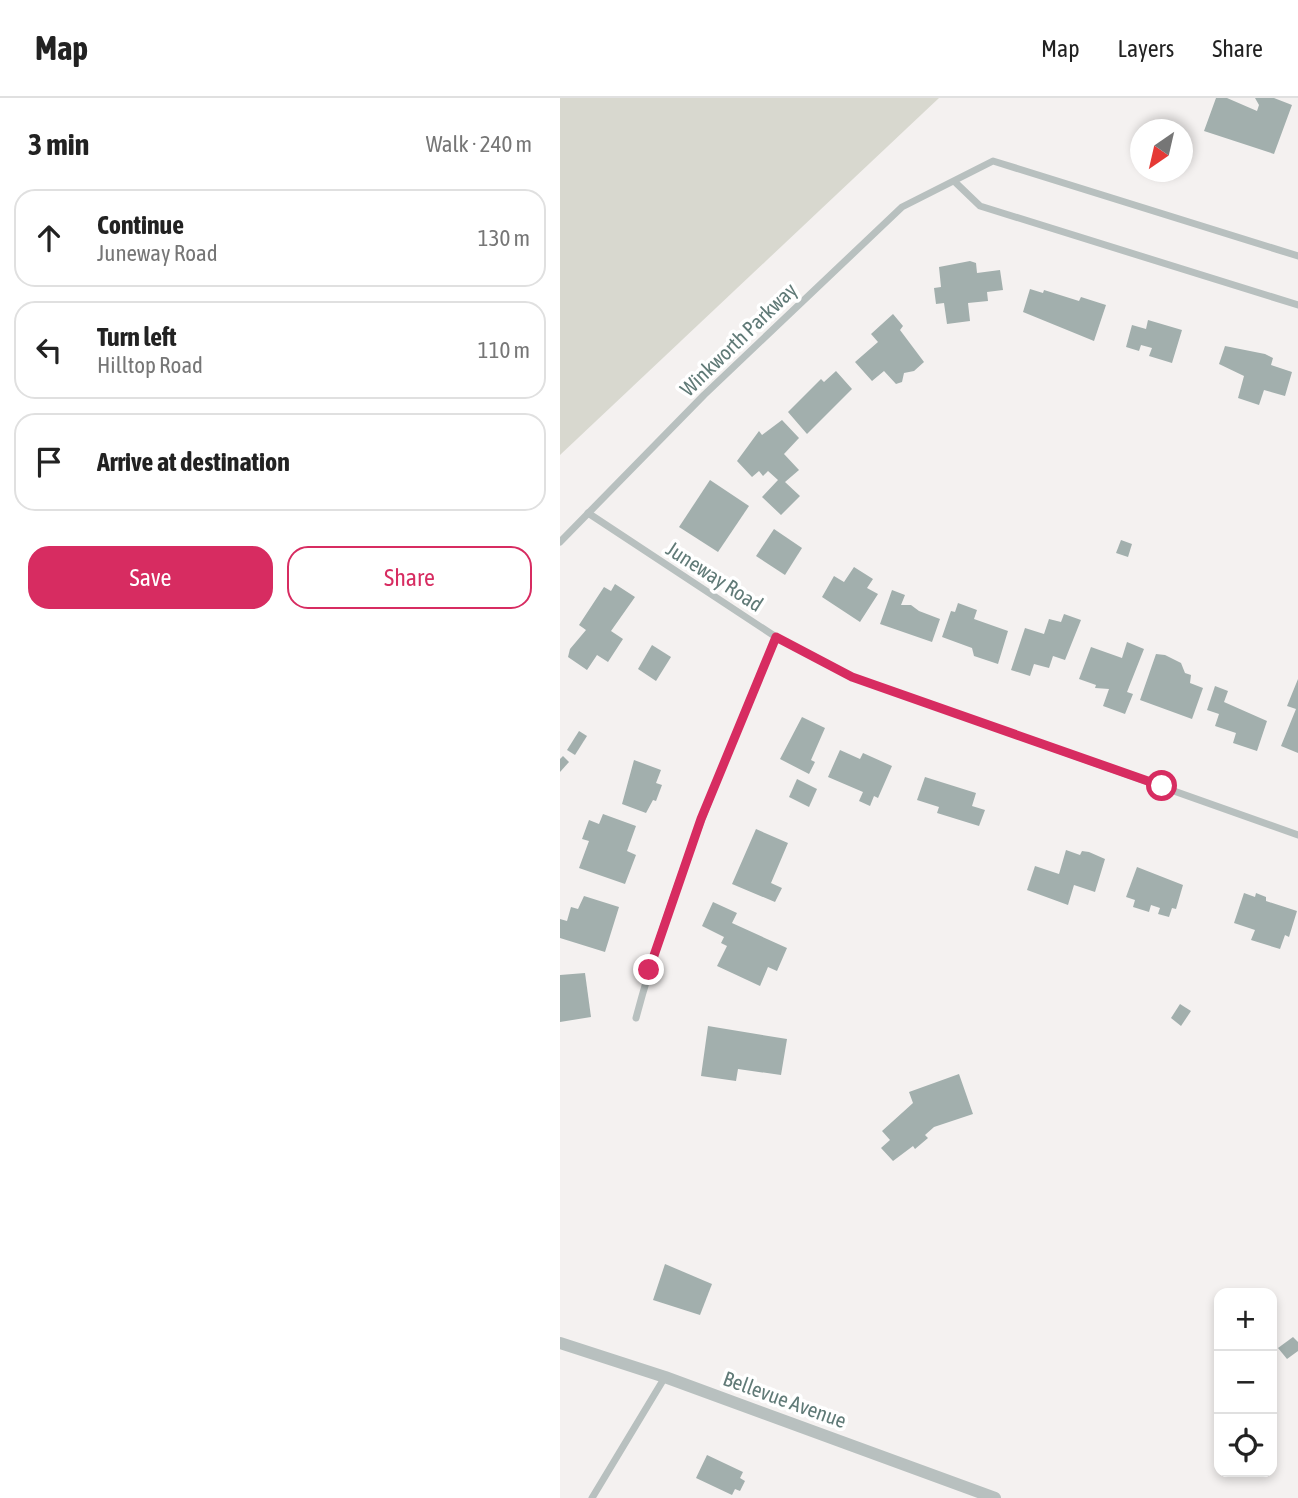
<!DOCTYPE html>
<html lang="en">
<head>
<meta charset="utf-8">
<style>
	:root { --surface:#fff; --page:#f6f6f6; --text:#222; --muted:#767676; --line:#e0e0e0; --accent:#d72c61 }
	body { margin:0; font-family:"Asap Condensed",sans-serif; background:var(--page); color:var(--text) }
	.controls { position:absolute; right:21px; bottom:21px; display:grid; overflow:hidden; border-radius:14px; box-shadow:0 4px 10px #0003 }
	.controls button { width:63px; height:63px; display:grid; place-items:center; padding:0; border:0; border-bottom:2px solid var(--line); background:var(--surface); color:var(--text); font:35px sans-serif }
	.compass { position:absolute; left:570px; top:21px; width:63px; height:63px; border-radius:50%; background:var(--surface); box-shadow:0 4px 10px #0003; rotate:214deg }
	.stop { position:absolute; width:21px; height:21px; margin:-16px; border:5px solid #d72c61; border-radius:50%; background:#fff }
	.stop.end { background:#d72c61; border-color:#fff; box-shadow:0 2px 7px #0008 }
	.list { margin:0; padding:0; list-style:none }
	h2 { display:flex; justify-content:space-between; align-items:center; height:91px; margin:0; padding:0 28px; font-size:30px }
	h2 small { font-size:23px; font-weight:400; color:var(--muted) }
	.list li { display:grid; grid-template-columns:46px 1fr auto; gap:21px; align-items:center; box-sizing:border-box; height:98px; margin:0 14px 14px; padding:0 14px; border:2px solid var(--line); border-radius:21px }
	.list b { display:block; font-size:26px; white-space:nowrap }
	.list p { margin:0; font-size:23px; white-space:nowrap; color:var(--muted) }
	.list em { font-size:23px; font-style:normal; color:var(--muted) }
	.actions { display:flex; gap:14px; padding:21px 28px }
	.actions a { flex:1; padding:16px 0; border:2px solid var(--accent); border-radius:21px; text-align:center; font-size:24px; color:var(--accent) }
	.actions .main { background:var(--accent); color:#fff }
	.icon { flex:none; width:38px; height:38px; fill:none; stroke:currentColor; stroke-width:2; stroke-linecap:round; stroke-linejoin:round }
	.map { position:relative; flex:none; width:738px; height:1400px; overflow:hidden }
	header { display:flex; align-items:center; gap:42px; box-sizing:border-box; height:98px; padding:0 35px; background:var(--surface); border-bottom:2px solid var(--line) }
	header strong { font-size:33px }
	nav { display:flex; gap:38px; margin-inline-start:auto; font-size:24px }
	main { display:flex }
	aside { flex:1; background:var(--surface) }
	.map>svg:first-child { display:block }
	.green { fill:#d8d8cf }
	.building { fill:#a2afad }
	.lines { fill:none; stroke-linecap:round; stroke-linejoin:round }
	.minor { stroke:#b8c0bf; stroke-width:7 }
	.tertiary { stroke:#b8c0bf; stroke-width:12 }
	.route { stroke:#d72c61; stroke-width:9 }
	.labels { text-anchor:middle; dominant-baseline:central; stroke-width:7; stroke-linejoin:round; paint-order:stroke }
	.street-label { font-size:21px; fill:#607a77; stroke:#fff }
</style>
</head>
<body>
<header>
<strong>Map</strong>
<nav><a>Map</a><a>Layers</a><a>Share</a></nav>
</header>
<main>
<aside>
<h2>3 min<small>Walk · 240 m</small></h2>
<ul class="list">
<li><svg class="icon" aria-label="ahead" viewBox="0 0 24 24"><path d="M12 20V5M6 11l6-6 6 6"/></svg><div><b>Continue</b><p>Juneway Road</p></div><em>130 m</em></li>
<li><svg class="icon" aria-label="left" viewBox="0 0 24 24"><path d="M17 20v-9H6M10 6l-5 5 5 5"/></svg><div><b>Turn left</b><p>Hilltop Road</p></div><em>110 m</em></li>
<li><svg class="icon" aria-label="arrive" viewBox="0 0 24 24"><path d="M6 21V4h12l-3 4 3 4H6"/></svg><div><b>Arrive at destination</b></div></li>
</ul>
<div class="actions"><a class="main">Save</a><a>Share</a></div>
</aside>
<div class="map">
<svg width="738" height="1400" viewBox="0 0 738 1400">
	<rect width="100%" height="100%" fill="#f4f1f0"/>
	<path class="green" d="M 0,0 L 379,0 L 0,357 Z"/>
	<g class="building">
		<path d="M 656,0 L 667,0 L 697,13 L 699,7 L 695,0 L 714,0 L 732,7 L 714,56 L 644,33 Z"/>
		<path d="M 410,163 L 416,165 L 417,175 L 440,172 L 443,192 L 427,194 L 428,203 L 408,205 L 410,223 L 387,226 L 384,205 L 376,206 L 374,190 L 381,189 L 379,169 Z"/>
		<path d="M 470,191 L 483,195 L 484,192 L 519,203 L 521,199 L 546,207 L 534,243 L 463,214 Z"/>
		<path d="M 333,216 L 343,228 L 340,232 L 364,264 L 354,273 L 344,275 L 342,284 L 336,286 L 324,273 L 312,283 L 295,264 L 318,244 L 311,236 Z"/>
		<path d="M 588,222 L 622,232 L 612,265 L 589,258 L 592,250 L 581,247 L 579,253 L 566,249 L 572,227 L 586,231 Z"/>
		<path d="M 665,248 L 705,256 L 713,260 L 711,267 L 732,274 L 725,298 L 704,292 L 699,307 L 678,300 L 684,278 L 659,266 Z"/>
		<path d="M 276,273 L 292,291 L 247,336 L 228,314 L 261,281 L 264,284 Z"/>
		<path d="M 222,322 L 239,340 L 224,356 L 239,372 L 225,384 L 240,398 L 221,417 L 202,399 L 218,382 L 208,373 L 203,378 L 199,373 L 192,379 L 177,363 L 199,333 L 202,337 Z"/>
		<path d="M 150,382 L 189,408 L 158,454 L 119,429 Z"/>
		<path d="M 214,431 L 242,450 L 225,477 L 196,458 Z"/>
		<path d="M 561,442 L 572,446 L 568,459 L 556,455 Z"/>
		<path d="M 294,469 L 313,481 L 307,490 L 318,496 L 300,524 L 262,499 L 274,478 L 284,484 Z"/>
		<path d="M 55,486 L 75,499 L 51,533 L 63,541 L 48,564 L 37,557 L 27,572 L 8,559 L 10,551 L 26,532 L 19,527 L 44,489 L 51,493 Z"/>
		<path d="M 332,492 L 345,497 L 341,507 L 351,507 L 359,513 L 380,521 L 372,544 L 320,526 Z"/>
		<path d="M 398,505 L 417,512 L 414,521 L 448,533 L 438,566 L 414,558 L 412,550 L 382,539 L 391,513 L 395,514 Z"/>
		<path d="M 504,516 L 521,522 L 505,562 L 493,558 L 489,570 L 474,566 L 470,578 L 451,572 L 465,530 L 484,536 L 489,521 L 501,524 Z"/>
		<path d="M 567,544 L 584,551 L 567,594 L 573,596 L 565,616 L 543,608 L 549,591 L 535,590 L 536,587 L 519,581 L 531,549 L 562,560 Z"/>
		<path d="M 92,547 L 111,559 L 96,583 L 78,571 Z"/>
		<path d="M 596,556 L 605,557 L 621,565 L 625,575 L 631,577 L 630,585 L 643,590 L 632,621 L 580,602 Z"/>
		<path d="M 738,581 L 738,655 L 721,648 L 736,611 L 727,608 Z"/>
		<path d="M 655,588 L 668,593 L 664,604 L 707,623 L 697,653 L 673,645 L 676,635 L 655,628 L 659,616 L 647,612 Z"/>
		<path d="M 242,619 L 265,630 L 251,662 L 255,664 L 249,676 L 220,661 Z"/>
		<path d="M 19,633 L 27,638 L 15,657 L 7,652 Z"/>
		<path d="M 280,652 L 300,661 L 303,655 L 332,668 L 318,700 L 314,698 L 310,708 L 299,703 L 303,694 L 268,679 Z"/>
		<path d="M 3,658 L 9,664 L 0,674 L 0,661 Z"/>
		<path d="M 74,662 L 101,672 L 96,685 L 102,687 L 96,703 L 93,702 L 86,715 L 62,706 Z"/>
		<path d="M 365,679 L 416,695 L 412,708 L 425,712 L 419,728 L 377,715 L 379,709 L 357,702 Z"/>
		<path d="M 237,681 L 257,691 L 249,709 L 229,699 Z"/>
		<path d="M 43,716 L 76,728 L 67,753 L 76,757 L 65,786 L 19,770 L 29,743 L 22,741 L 29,722 L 39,726 Z"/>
		<path d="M 196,731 L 228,745 L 211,785 L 222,790 L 215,804 L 172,786 Z"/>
		<path d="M 506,752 L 520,757 L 522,753 L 529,754 L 545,761 L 535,794 L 514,787 L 508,807 L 467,792 L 475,768 L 499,776 Z"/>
		<path d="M 577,769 L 623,787 L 616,811 L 612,810 L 609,819 L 598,816 L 600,810 L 591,807 L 589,814 L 573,809 L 575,802 L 566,799 Z"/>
		<path d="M 684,795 L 695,799 L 696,795 L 706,799 L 706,803 L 737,813 L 729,839 L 725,837 L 720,851 L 691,842 L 695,832 L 674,825 Z"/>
		<path d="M 24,798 L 59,809 L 45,854 L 0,840 L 0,821 L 7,823 L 11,809 L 18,811 Z"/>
		<path d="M 153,804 L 177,815 L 172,825 L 227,850 L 217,873 L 208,869 L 200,888 L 157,868 L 167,848 L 161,845 L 164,839 L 142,828 Z"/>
		<path d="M 25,875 L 31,919 L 0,924 L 0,877 Z"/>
		<path d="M 620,906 L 631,913 L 621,928 L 611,920 Z"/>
		<path d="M 148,928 L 227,941 L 221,977 L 178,971 L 176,983 L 141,978 Z"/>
		<path d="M 399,976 L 413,1016 L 374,1029 L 365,1037 L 368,1040 L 355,1051 L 353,1048 L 333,1063 L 321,1050 L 330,1042 L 322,1033 L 353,1005 L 349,994 Z"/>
		<path d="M 105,1166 L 152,1186 L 140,1217 L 93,1202 Z"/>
		<path d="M 733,1239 L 738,1244 L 738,1253 L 727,1261 L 718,1250 Z"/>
		<path d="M 147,1357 L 183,1374 L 180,1380 L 185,1383 L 180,1393 L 175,1391 L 172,1397 L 136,1380 Z"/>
	</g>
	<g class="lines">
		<g class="minor">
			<path d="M 395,84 L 420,108 L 738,207"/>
			<path d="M 28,415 L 216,539 L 292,579 L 738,737"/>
			<path d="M 0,444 L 144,297 L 342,109 L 433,63 L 738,158"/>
			<path d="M 76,920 C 111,789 164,664 216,539"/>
			<path d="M 32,1400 L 105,1279"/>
		</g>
		<path class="tertiary" d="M 0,1245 L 105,1279 L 435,1400"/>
	</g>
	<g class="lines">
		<path class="route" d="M 89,872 L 141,721 L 216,539 L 292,579 L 602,688"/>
	</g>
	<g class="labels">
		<g class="street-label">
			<text transform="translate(178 241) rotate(-44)">Winkworth Parkway</text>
			<text transform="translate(155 478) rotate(33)">Juneway Road</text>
			<text transform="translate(225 1301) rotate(20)">Bellevue Avenue</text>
		</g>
	</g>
</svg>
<div class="controls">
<button>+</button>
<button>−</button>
<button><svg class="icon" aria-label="locate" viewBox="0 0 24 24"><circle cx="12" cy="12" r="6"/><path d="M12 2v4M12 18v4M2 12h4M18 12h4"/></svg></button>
</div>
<svg class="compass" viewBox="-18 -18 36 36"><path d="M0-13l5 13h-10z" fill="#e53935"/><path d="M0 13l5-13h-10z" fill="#767676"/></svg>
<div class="stop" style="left:602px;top:688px"></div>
<div class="stop end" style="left:89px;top:872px"></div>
</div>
</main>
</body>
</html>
